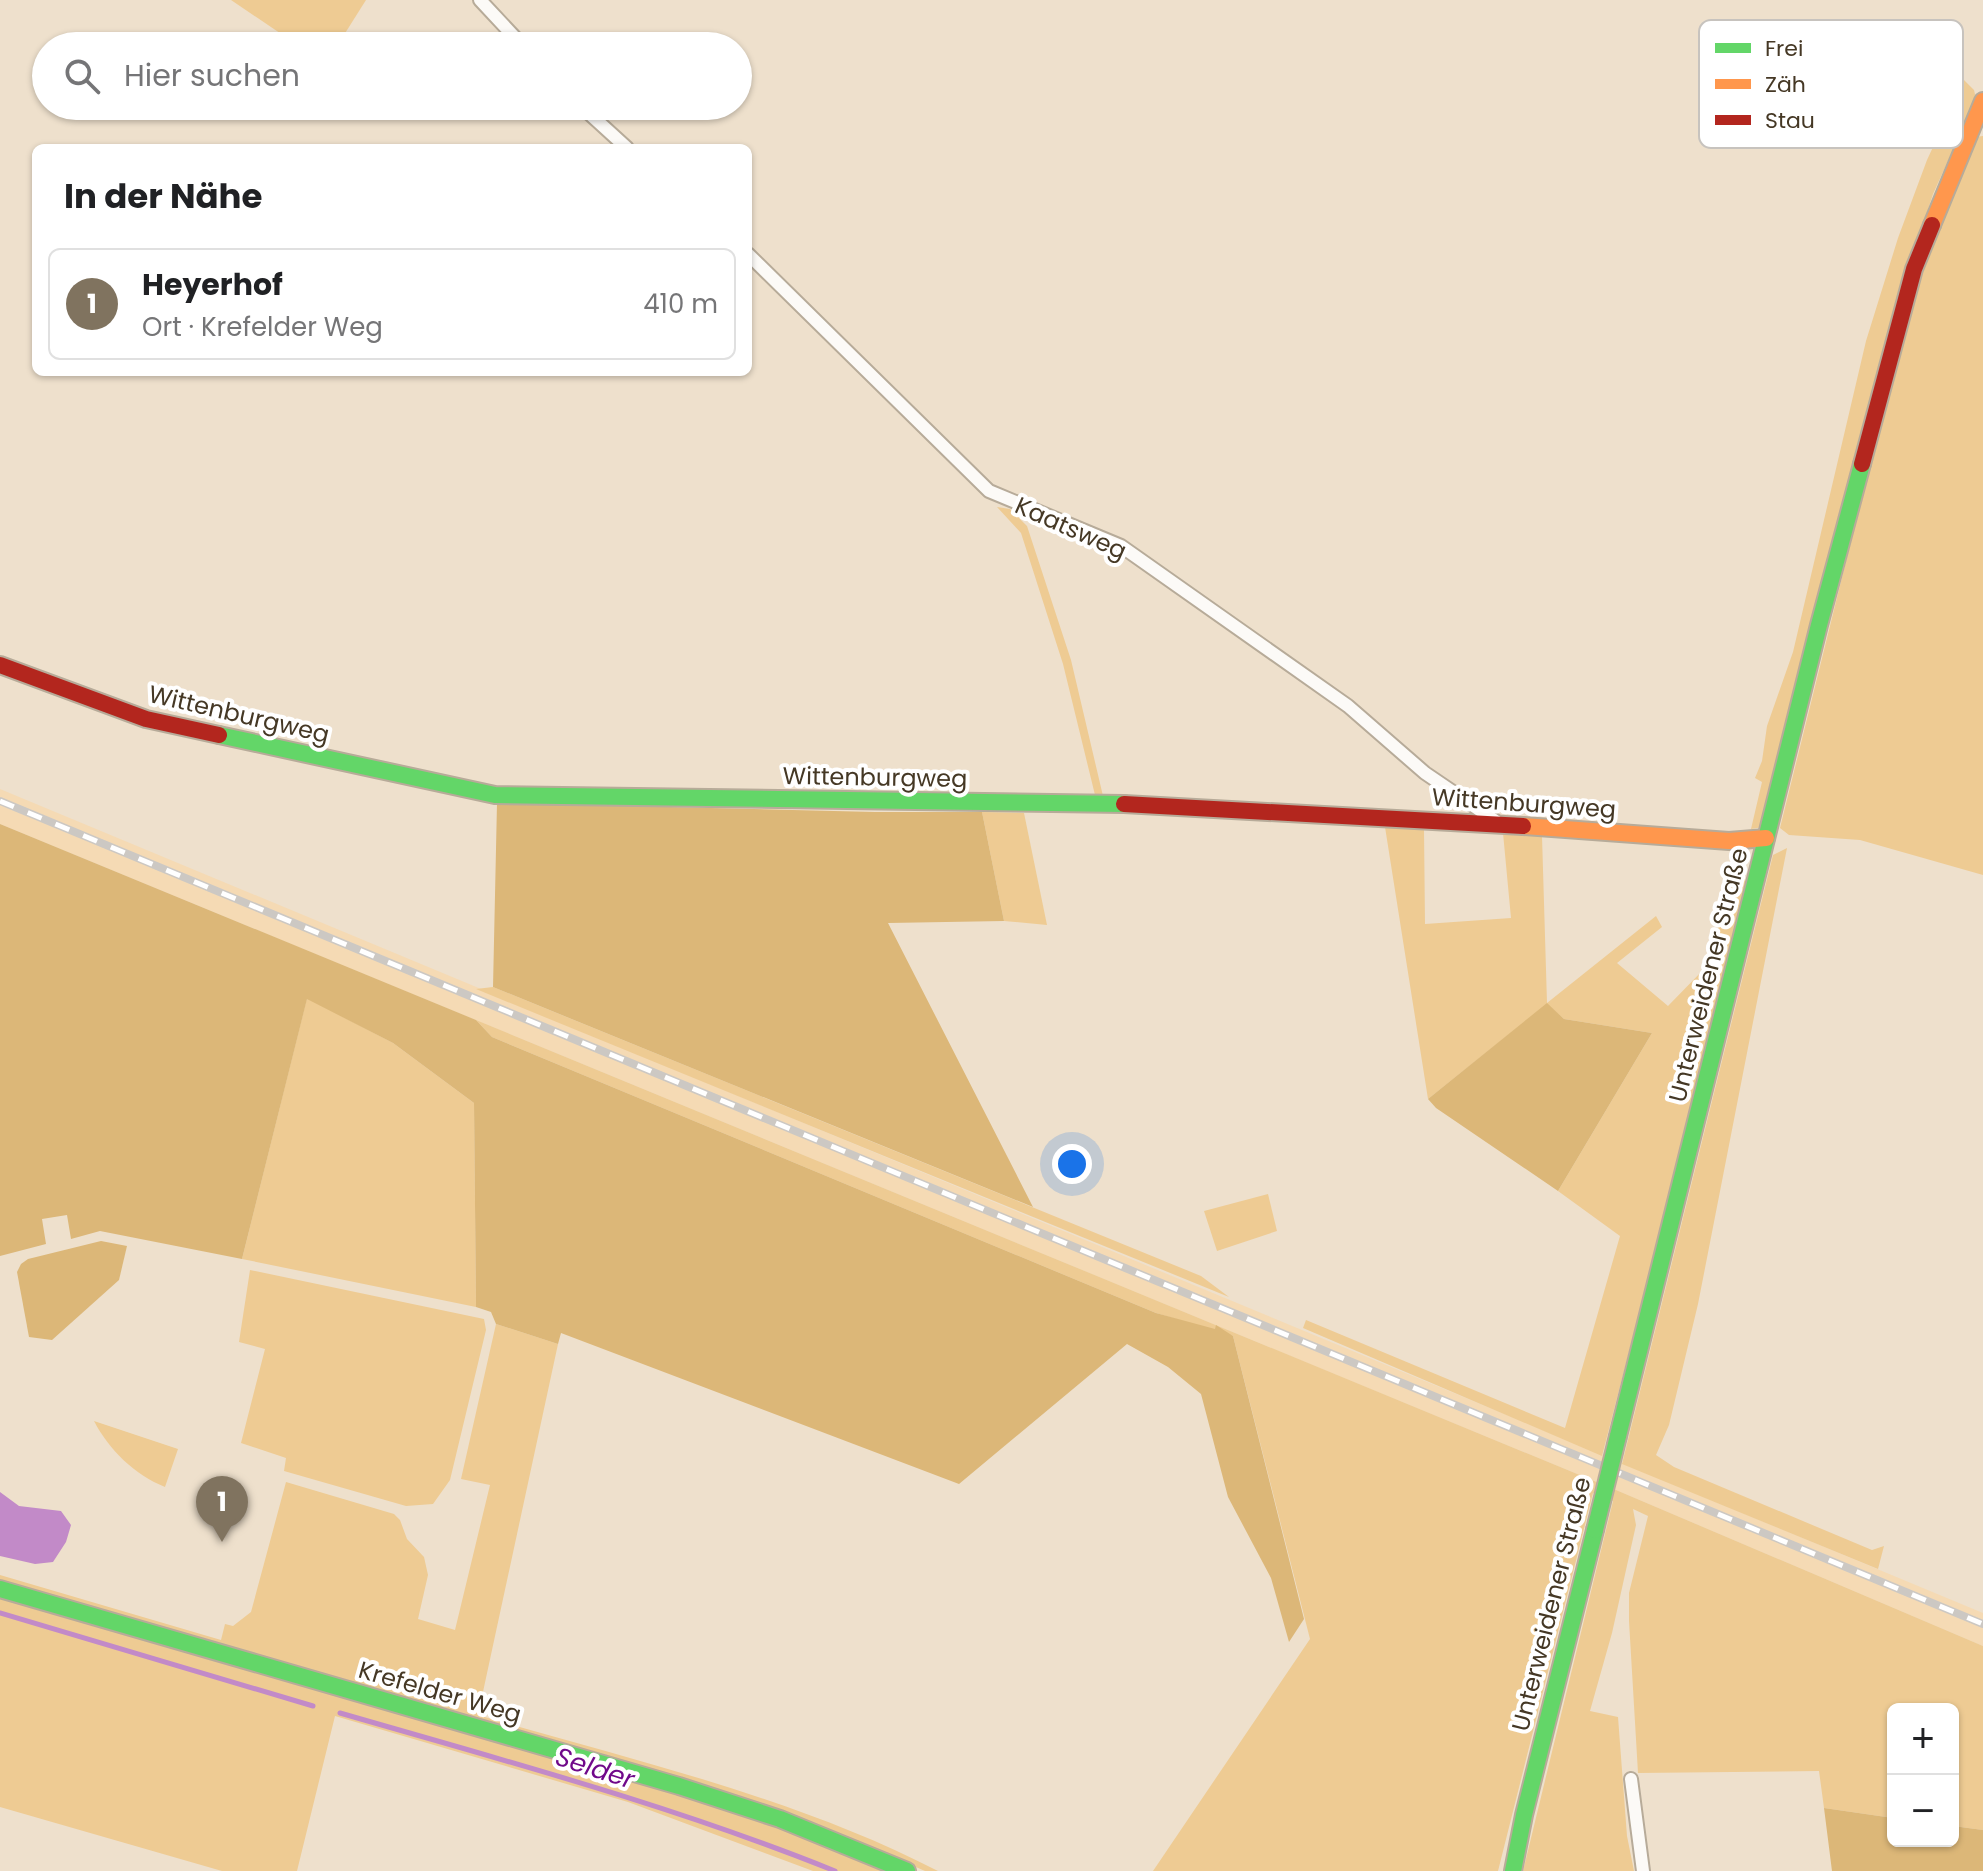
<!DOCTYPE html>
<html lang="de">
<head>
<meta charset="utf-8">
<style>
	:root { --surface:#fff; --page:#f2f2f2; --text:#202124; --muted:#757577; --line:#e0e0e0; --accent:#80735f }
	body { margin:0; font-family:Poppins,sans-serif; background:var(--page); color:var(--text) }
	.controls { position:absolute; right:24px; bottom:24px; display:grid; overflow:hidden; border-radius:12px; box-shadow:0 2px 6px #0004 }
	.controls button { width:72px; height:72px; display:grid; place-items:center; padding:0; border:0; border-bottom:2px solid var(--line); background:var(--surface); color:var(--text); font:40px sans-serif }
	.you { position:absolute; left:1072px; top:1164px; width:28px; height:28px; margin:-20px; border:6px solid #fff; border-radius:50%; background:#1a73e8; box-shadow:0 0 0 12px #1a73e833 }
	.badge { display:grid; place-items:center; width:52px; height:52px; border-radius:50%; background:var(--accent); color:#fff; font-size:26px; font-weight:700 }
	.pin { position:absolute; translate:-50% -66px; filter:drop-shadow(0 2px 4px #0008) }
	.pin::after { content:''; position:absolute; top:42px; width:28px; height:24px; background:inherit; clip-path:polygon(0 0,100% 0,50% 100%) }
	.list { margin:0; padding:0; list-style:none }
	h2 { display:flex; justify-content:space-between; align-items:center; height:104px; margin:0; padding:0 32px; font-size:34px }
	h2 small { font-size:26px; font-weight:400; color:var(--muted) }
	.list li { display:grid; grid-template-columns:52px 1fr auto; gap:24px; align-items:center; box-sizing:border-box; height:112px; margin:0 16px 16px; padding:0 16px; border:2px solid var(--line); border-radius:12px }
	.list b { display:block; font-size:30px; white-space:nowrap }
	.list p { margin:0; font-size:26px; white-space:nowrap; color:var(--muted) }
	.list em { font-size:26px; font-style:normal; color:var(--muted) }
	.icon { flex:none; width:44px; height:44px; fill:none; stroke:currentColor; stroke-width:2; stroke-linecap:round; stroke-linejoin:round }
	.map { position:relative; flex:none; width:1983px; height:1871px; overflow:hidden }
	.search { position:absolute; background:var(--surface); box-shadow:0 2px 6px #0004; left:32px; top:32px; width:720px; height:88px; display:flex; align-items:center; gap:20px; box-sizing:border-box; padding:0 28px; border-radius:44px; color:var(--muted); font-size:30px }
	.panel { position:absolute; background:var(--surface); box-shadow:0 2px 6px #0004; left:32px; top:144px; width:720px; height:232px; border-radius:12px }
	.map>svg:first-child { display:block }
	.built { fill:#f5dab4 }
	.green { fill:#eecb93 }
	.forest { fill:#dcb778 }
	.water { fill:#c28ac8 }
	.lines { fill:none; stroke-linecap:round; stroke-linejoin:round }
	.stream { stroke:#c28ac8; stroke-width:5 }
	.street-casing { stroke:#b7ab99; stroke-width:16 }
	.fast-casing { stroke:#b7ab99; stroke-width:20 }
	.slow-casing { stroke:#b7ab99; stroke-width:20 }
	.jam-casing { stroke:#b7ab99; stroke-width:20 }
	.street { stroke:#fcfaf7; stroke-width:12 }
	.fast { stroke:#63d668; stroke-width:16 }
	.slow { stroke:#ff974d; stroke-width:16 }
	.jam { stroke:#b3261e; stroke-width:16 }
	.rail-casing { stroke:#ccc8c3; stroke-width:8 }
	.rail { stroke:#fff; stroke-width:5; stroke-dasharray:15; stroke-linecap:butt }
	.fast-bridge-casing { stroke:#b7ab99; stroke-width:20; stroke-linecap:butt }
	.fast-bridge { stroke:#63d668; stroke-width:16 }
	.labels { text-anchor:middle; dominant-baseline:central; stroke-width:8; stroke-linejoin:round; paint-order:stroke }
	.street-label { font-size:24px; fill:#453825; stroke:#fff }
	.water-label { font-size:26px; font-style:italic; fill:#70098a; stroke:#fff }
	.key { fill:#fff; stroke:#c7c3be; stroke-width:2 }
	.key-label { font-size:22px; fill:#453825 }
</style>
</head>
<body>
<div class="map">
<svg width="1983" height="1871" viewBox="0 0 1983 1871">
	<rect width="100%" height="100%" fill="#eee0cc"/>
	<path class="built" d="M 0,789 L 1983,1613 L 1983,1646 L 1616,1490 L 0,824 Z"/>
	<g class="green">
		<path d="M 231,0 L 366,0 L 337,46 L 299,46 Z"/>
		<path d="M 1964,80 L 1974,90 L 1976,99 L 1933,194 L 1893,316 L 1763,827 L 1751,829 L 1762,782 L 1755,778 L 1762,761 L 1767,726 L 1793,652 L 1866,341 L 1898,238 L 1927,160 Z"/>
		<path d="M 1983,136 L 1983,875 L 1860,840 L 1789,835 L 1780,828 L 1898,351 L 1929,250 L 1975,137 Z"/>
		<path d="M 997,507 L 1010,509 L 1027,526 L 1071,660 L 1103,796 L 1095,795 L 1063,664 L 1021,533 Z"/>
		<path d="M 982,812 L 1024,813 L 1047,925 L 1004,921 Z"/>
		<path d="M 1385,827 L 1424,829 L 1425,924 L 1511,918 L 1503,833 L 1542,836 L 1547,1003 L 1656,916 L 1662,927 L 1617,963 L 1668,1006 L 1705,968 L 1739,865 L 1749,888 L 1602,1456 L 1303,1328 L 1306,1320 L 1565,1428 L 1620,1236 L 1558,1191 L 1652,1033 L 1564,1019 L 1547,1004 L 1428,1099 Z"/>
		<path d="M 1787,848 L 1698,1304 L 1669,1425 L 1656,1455 L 1674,1467 L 1872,1550 L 1884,1546 L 1878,1569 L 1622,1464 L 1773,855 Z"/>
		<path d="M 493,987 L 1201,1276 L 1229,1297 L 476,989 Z"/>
		<path d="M 307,998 L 393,1043 L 474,1103 L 476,1307 L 242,1259 Z"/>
		<path d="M 476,1020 L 1616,1490 L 1983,1646 L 1983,1830 L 1953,1826 L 1953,1709 L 1893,1709 L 1893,1818 L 1824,1808 L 1819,1771 L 1638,1773 L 1629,1621 L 1629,1593 L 1648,1516 L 1633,1509 L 1636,1525 L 1612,1633 L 1590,1711 L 1618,1717 L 1627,1836 L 1634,1871 L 1523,1871 L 1613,1501 L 1593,1493 L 1498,1871 L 1153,1871 L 1310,1639 L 1233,1336 L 1156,1313 L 492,1037 Z"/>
		<path d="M 1268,1194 L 1277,1231 L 1217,1251 L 1204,1211 Z"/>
		<path d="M 250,1270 L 484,1319 L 486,1330 L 450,1480 L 433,1504 L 406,1506 L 284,1471 L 286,1458 L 241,1443 L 265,1349 L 239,1342 Z"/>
		<path d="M 496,1324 L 558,1344 L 478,1715 C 632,1760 795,1797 938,1871 L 925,1871 L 838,1833 L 697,1784 L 0,1581 L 0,1575 L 221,1640 L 225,1624 L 233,1626 L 251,1612 L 286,1482 L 394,1514 L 400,1520 L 407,1539 L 424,1557 L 428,1575 L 418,1619 L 455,1630 L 490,1485 L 461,1479 Z"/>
		<path d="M 94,1421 L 178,1449 L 165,1487 C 135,1475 109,1450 94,1421 Z"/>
		<path d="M 0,1598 L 671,1793 L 781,1828 L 888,1871 L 813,1871 L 628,1802 L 335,1716 L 297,1871 L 222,1871 L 0,1807 Z"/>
	</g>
	<g class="forest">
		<path d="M 497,803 L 875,812 L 982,812 L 1004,921 L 888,923 L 1033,1207 L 493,987 Z"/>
		<path d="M 0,824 L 476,1020 L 492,1037 L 1156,1313 L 1215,1329 L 1216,1325 L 1233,1336 L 1304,1619 L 1289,1642 L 1271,1578 L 1228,1497 L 1201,1394 L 1168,1367 L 1127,1344 L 959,1484 L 561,1333 L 558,1344 L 496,1324 L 491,1312 L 476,1307 L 474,1103 L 393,1043 L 307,999 L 242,1259 L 100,1231 L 71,1239 L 67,1215 L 42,1219 L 46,1244 L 0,1256 Z"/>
		<path d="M 1547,1003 L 1564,1019 L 1652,1033 L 1558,1191 L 1436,1108 L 1428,1099 Z"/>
		<path d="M 101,1241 L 127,1246 L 119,1280 L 52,1340 L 29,1337 L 17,1272 L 21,1264 L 28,1259 Z"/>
		<path d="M 1824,1808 L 1893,1818 L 1893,1841 L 1953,1841 L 1953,1826 L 1983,1830 L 1983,1871 L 1832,1871 Z"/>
	</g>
	<path class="water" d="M 0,1492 L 19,1506 L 61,1511 L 71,1525 L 66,1542 L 53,1562 L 35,1564 L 0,1556 Z"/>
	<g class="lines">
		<g class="stream">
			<path d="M 0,1613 L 313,1706"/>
			<path d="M 340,1713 C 506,1761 674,1806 835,1871"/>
		</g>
		<g class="street-casing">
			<g id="street">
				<path d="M 480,0 L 523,46"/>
				<path d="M 581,106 L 627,148"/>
				<path d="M 748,254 L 989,491 L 1121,546 L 1348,706 L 1425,773 L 1500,824"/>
				<path d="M 1631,1779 L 1643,1871"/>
			</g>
		</g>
		<g class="fast-casing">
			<g id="fast">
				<path d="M 219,735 L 495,795 L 1124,804"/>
				<path d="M 1618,1436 L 1819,625 L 1862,464"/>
				<path d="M 0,1589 L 679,1786 L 780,1819 L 907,1871"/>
				<path d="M 1513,1871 L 1524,1815 L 1595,1530"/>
			</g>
		</g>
		<g class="slow-casing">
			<g id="slow">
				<path d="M 1932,225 L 1983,101"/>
				<path d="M 1523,826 L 1729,841 L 1766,838"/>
			</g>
		</g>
		<g class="jam-casing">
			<g id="jam">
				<path d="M 1862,464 L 1914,269 L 1932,225"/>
				<path d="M 0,665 L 146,719 L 219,735"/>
				<path d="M 1124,804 L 1523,826"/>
			</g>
		</g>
		<use href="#street" class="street"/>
		<use href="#fast" class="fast"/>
		<use href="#slow" class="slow"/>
		<use href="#jam" class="jam"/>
		<g class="rail-casing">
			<path id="rail" d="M 0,801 L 1983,1624"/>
		</g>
		<use href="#rail" class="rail"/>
		<g class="fast-bridge-casing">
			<path id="fast-bridge" d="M 1595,1530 L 1618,1436"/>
		</g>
		<use href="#fast-bridge" class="fast-bridge"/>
	</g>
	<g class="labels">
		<g class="street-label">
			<text transform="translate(1071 528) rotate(24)">Kaatsweg</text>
			<text transform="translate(239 714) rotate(13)">Wittenburgweg</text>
			<text transform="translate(875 777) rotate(1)">Wittenburgweg</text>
			<text transform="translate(1524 803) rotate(4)">Wittenburgweg</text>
			<text transform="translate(1708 975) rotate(-76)">Unterweidener Straße</text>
			<text transform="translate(1551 1604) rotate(-76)">Unterweidener Straße</text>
			<text transform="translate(440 1692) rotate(16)">Krefelder Weg</text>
		</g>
		<g class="water-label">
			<text transform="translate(595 1768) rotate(18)">Selder</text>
		</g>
	</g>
	<rect x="1699" y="20" width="264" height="128" rx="12" class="key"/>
	<rect x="1715" y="43" width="36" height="10" fill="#63d668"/>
	<rect x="1715" y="79" width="36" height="10" fill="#ff974d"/>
	<rect x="1715" y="115" width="36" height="10" fill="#b3261e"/>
	<g class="key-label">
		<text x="1765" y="56">Frei</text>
		<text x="1765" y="92">Zäh</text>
		<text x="1765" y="128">Stau</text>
	</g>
</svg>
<div class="controls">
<button>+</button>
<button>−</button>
</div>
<div class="you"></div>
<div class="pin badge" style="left:222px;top:1542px">1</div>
<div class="search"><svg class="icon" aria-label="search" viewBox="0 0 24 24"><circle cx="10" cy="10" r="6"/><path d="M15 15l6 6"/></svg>Hier suchen</div>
<section class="panel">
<h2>In der Nähe<small></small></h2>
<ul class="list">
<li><span class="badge">1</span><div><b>Heyerhof</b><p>Ort · Krefelder Weg</p></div><em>410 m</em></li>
</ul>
</section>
</div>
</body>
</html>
